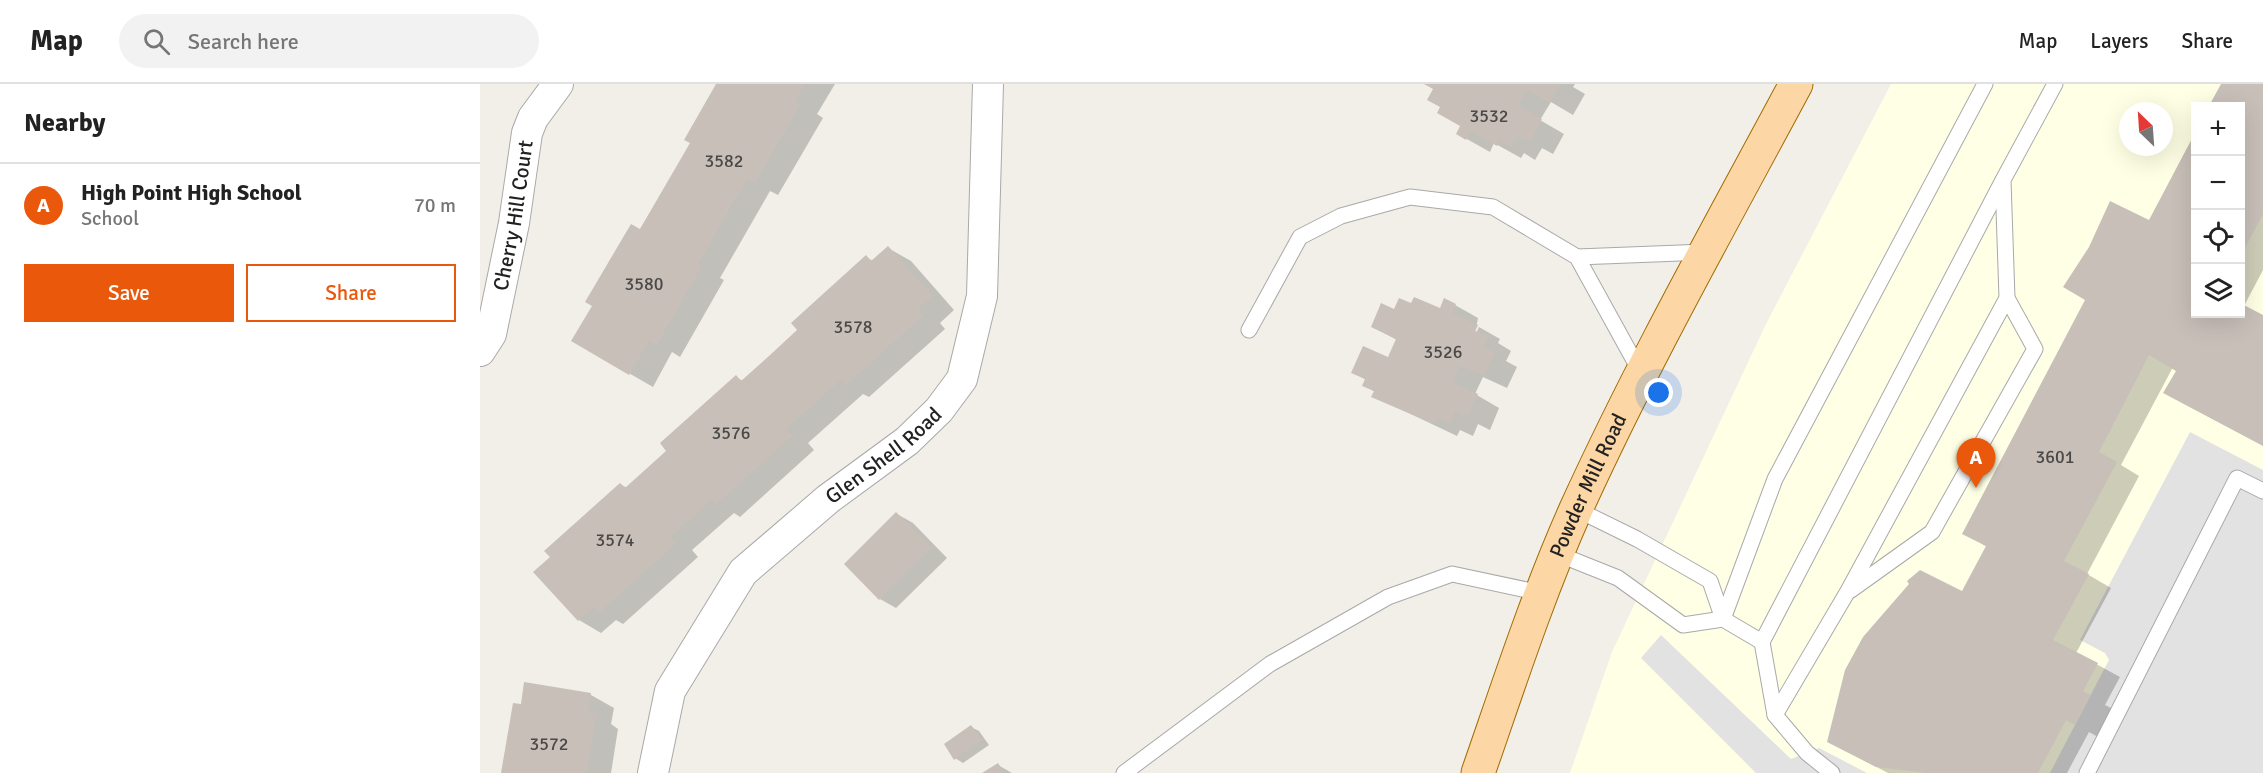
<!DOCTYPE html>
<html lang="en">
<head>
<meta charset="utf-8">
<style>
	:root { --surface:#fff; --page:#f2f2f2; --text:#222; --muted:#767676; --line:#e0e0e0; --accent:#ea580c }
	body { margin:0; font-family:Signika,sans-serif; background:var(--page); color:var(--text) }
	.controls { position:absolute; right:18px; top:18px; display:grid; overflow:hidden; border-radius:0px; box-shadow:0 6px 24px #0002 }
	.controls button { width:54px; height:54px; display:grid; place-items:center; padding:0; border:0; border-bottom:2px solid var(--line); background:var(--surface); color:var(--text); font:30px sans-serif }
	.compass { position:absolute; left:1639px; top:18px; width:54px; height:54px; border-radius:50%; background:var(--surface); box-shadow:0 6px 24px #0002; rotate:335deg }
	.you { position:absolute; left:1179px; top:309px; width:21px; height:21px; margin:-15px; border:4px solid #fff; border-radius:50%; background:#1a73e8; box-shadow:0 0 0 9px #1a73e833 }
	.badge { display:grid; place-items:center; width:39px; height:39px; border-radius:50%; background:var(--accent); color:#fff; font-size:20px; font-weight:700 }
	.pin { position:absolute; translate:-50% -50px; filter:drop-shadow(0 2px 3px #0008) }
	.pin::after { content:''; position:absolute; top:32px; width:21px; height:18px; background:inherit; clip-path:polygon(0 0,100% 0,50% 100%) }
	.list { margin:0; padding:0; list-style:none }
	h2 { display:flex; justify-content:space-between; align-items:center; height:78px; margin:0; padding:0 24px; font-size:26px }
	h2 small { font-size:20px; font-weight:400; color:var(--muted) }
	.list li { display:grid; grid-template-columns:39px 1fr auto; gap:18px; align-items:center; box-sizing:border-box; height:84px; padding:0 24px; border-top:2px solid var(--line) }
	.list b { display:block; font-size:22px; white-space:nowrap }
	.list p { margin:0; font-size:20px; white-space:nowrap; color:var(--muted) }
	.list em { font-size:20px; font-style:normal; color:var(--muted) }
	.actions { display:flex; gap:12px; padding:18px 24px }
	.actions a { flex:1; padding:14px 0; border:2px solid var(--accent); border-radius:0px; text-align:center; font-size:21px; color:var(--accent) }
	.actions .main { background:var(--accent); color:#fff }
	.icon { flex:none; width:33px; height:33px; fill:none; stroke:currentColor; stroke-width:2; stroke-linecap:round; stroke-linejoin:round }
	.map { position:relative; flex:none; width:1783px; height:689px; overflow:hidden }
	header { display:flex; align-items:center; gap:36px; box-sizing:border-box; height:84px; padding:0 30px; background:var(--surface); border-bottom:2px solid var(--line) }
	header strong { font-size:28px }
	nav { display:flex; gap:33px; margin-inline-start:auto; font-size:21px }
	.search { width:420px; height:54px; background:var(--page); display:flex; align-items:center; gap:15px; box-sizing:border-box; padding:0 21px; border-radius:33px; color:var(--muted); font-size:22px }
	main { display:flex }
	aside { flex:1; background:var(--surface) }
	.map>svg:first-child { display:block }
	.education { fill:#ffffe5; fill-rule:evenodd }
	.parking { fill:#e2e2e2 }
	.shadow { fill:#0003 }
	.building { fill:#c7bfb8 }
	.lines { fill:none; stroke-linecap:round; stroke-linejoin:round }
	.service-casing { stroke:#a9a9a9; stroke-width:17 }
	.minor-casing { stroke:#a9a9a9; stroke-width:32 }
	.primary-casing { stroke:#a06b00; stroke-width:35 }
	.service { stroke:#fff; stroke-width:15 }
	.minor { stroke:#fff; stroke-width:30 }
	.primary { stroke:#fcd6a4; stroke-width:33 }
	.labels { text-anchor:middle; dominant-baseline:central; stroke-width:5; stroke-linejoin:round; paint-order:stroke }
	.number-label { font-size:18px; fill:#4b4948 }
	.street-label { font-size:21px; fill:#222; stroke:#fff }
</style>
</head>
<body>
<header>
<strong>Map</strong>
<div class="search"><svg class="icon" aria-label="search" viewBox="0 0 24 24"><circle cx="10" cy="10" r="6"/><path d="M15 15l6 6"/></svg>Search here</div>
<nav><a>Map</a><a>Layers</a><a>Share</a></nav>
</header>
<main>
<aside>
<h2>Nearby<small></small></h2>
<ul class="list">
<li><span class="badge">A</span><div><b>High Point High School</b><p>School</p></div><em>70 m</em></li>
</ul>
<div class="actions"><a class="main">Save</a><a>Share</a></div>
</aside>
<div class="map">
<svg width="1783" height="689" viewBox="0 0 1783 689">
	<rect width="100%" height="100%" fill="#f2efe9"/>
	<path class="education" d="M 1411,0 L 1783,0 L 1783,689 L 1090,689 L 1132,568 L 1286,240 ZM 1716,22 L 1760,22 L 1760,230 L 1716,230 ZM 1648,27 L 1684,27 L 1684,63 L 1648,63 Z"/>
	<g class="parking">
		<path d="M 1710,348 L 1783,386 L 1783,689 L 1570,689 L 1629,576 L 1625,569 L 1600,556 Z"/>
		<path d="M 1181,551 L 1311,675 L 1339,664 L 1387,689 L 1276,689 L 1161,574 Z"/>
	</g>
	<g class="shadow">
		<path d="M 238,0 L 355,0 L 337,30 L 343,34 L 298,111 L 290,107 L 240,194 L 244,196 L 200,273 L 192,268 L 173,303 L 93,257 L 212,59 Z"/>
		<path d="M 947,0 L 1095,0 L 1093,3 L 1105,10 L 1093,31 L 1071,18 L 1060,36 L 1084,50 L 1073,70 L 1062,64 L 1055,76 L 1044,69 L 1041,74 L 1014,59 L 1010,68 L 978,50 L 982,42 L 962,23 L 955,4 Z"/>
		<path d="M 1742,0 L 1783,0 L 1783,186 L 1764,222 L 1783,233 L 1783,362 L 1693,283 L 1641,381 L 1659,392 L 1607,490 L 1631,504 L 1596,569 L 1640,593 L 1625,621 L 1633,625 L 1618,653 L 1609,648 L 1587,689 L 1408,689 L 1372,670 L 1482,509 L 1507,463 L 1484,449 L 1607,215 L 1716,230 L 1760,230 L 1760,22 L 1730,22 Z"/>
		<path d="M 408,164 L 431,177 L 474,226 L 460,239 L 465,245 L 389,313 L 383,310 L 328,359 L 334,366 L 260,433 L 254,429 L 212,466 L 218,473 L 143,540 L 136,536 L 121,549 L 99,536 L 140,400 L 147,404 L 188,367 L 256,293 L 263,297 L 319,246 L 386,173 L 393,177 Z"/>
		<path d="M 932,221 L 960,226 L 975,221 L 998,234 L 994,254 L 999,243 L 1020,255 L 1018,259 L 1031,267 L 1026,277 L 1037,283 L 1027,304 L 1003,293 L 995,310 L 1019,324 L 1010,346 L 998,340 L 993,352 L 980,346 L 977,352 L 893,312 L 895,308 L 884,301 L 886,296 L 873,288 L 908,275 L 917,256 L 893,243 L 914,227 Z"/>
		<path d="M 417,430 L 433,439 L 467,474 L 416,524 L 400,515 Z"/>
		<path d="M 46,600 L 111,611 L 134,624 L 131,640 L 138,645 L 131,689 L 23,689 L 34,620 L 42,622 Z"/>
		<path d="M 491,643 L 499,647 L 509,661 L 483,679 L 475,674 Z"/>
		<path d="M 518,681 L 532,689 L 506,689 Z"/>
	</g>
	<g class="building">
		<path d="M 236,0 L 325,0 L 315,17 L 321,20 L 275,99 L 267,95 L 218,180 L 222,182 L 177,261 L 169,257 L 149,291 L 91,257 L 112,222 L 105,218 L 151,140 L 160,145 L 210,59 L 204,56 Z"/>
		<path d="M 944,0 L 1080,0 L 1070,19 L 1047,6 L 1038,22 L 1062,35 L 1050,58 L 1038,53 L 1032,64 L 1020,57 L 1017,62 L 991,48 L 986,56 L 976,50 L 980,42 L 957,29 L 960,23 L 947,16 L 953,5 Z"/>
		<path d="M 1741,0 L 1783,0 L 1783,130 L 1760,173 L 1760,22 L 1729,22 Z"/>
		<path d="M 1716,47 L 1716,230 L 1760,230 L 1760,219 L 1783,231 L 1783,362 L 1683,309 L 1696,287 L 1669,271 L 1619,368 L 1637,378 L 1584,477 L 1609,490 L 1573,556 L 1618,579 L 1603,607 L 1611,611 L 1595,641 L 1586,636 L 1558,689 L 1447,689 L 1396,683 L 1347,658 L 1365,586 L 1383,553 L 1429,500 L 1427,497 L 1440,486 L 1482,507 L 1506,462 L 1482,450 L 1605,216 L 1583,203 L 1609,163 L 1630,117 L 1669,136 Z"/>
		<path d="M 408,162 L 453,212 L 438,225 L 443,232 L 366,301 L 361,296 L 306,345 L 312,352 L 236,421 L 232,416 L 190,453 L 196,459 L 119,529 L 114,523 L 98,537 L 53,488 L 70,473 L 64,467 L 140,399 L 145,404 L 186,367 L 180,359 L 256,291 L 261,297 L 289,272 L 317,246 L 311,239 L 386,171 L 391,177 Z"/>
		<path d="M 934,213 L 960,224 L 964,214 L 976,220 L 972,229 L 998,241 L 995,247 L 1009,252 L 1004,263 L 1015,268 L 1004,292 L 980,282 L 972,298 L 998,310 L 987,334 L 975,328 L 970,340 L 957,334 L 954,340 L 891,313 L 894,307 L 882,302 L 885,295 L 871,289 L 883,262 L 908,273 L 916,255 L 891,243 L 901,219 L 914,225 L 919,214 L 931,219 Z"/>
		<path d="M 416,428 L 452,464 L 399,516 L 364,480 Z"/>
		<path d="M 44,598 L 111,609 L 108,628 L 116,630 L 107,689 L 21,689 L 33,619 L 41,620 Z"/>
		<path d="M 491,641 L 502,656 L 474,676 L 464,660 Z"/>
		<path d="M 518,679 L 524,689 L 502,689 Z"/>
	</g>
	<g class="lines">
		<g class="service-casing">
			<g id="service">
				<path d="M 1097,173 L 1226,168"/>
				<path d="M 769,246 L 820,153 L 861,132 L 930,113 L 1013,123 L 1097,173 L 1161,289"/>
				<path d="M 1096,425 L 1157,455 L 1230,497 L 1243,535"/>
				<path d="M 1078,470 L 1138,494 L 1203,541 L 1243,535 L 1282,558"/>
				<path d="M 1371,506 L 1452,448 L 1555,265 L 1527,214"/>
				<path d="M 1243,535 L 1295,395 L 1505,0"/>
				<path d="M 1295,631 L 1368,507 L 1527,214 L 1523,96 L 1575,0"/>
				<path d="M 644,689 L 790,580 L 908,513 L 972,490 L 1061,509"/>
				<path d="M 1352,689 L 1327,669 L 1295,631 L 1282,558 L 1522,98"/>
				<path d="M 1607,689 L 1757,394 L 1783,407"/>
			</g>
		</g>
		<g class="minor-casing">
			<g id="minor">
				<path id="s1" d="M 0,267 L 11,250 L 34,139 L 47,49 L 53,34 L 78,0"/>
				<path id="s2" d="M 173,689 L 190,607 L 263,488 L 348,415 L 427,357 L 459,326 L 482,295 L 502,212 L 508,0"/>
			</g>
		</g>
		<g class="primary-casing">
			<g id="primary">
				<path id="s3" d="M 998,689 C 1029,600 1058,510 1096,425 C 1162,280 1241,140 1316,0"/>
			</g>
		</g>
		<use href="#service" class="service"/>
		<use href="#minor" class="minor"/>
		<use href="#primary" class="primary"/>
	</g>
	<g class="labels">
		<g class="number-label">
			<text x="1009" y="32">3532</text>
			<text x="244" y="77">3582</text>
			<text x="164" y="200">3580</text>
			<text x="373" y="243">3578</text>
			<text x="963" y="268">3526</text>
			<text x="251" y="349">3576</text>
			<text x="1575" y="373">3601</text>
			<text x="135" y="456">3574</text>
			<text x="69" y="660">3572</text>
		</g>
		<g class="street-label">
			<text stroke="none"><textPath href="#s1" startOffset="141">Cherry Hill Court</textPath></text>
			<text stroke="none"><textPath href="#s2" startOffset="406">Glen Shell Road</textPath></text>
			<text stroke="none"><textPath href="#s3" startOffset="308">Powder Mill Road</textPath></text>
		</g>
	</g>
</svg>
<div class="controls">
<button>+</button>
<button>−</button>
<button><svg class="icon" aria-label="locate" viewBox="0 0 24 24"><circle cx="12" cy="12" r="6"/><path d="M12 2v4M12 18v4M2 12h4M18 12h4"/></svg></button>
<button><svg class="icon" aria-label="layers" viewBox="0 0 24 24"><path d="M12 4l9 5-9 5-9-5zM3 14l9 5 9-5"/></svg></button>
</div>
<svg class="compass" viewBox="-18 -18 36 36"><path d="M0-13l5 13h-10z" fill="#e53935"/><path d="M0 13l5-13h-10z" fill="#767676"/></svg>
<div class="you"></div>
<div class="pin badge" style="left:1496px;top:404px">A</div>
</div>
</main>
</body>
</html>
